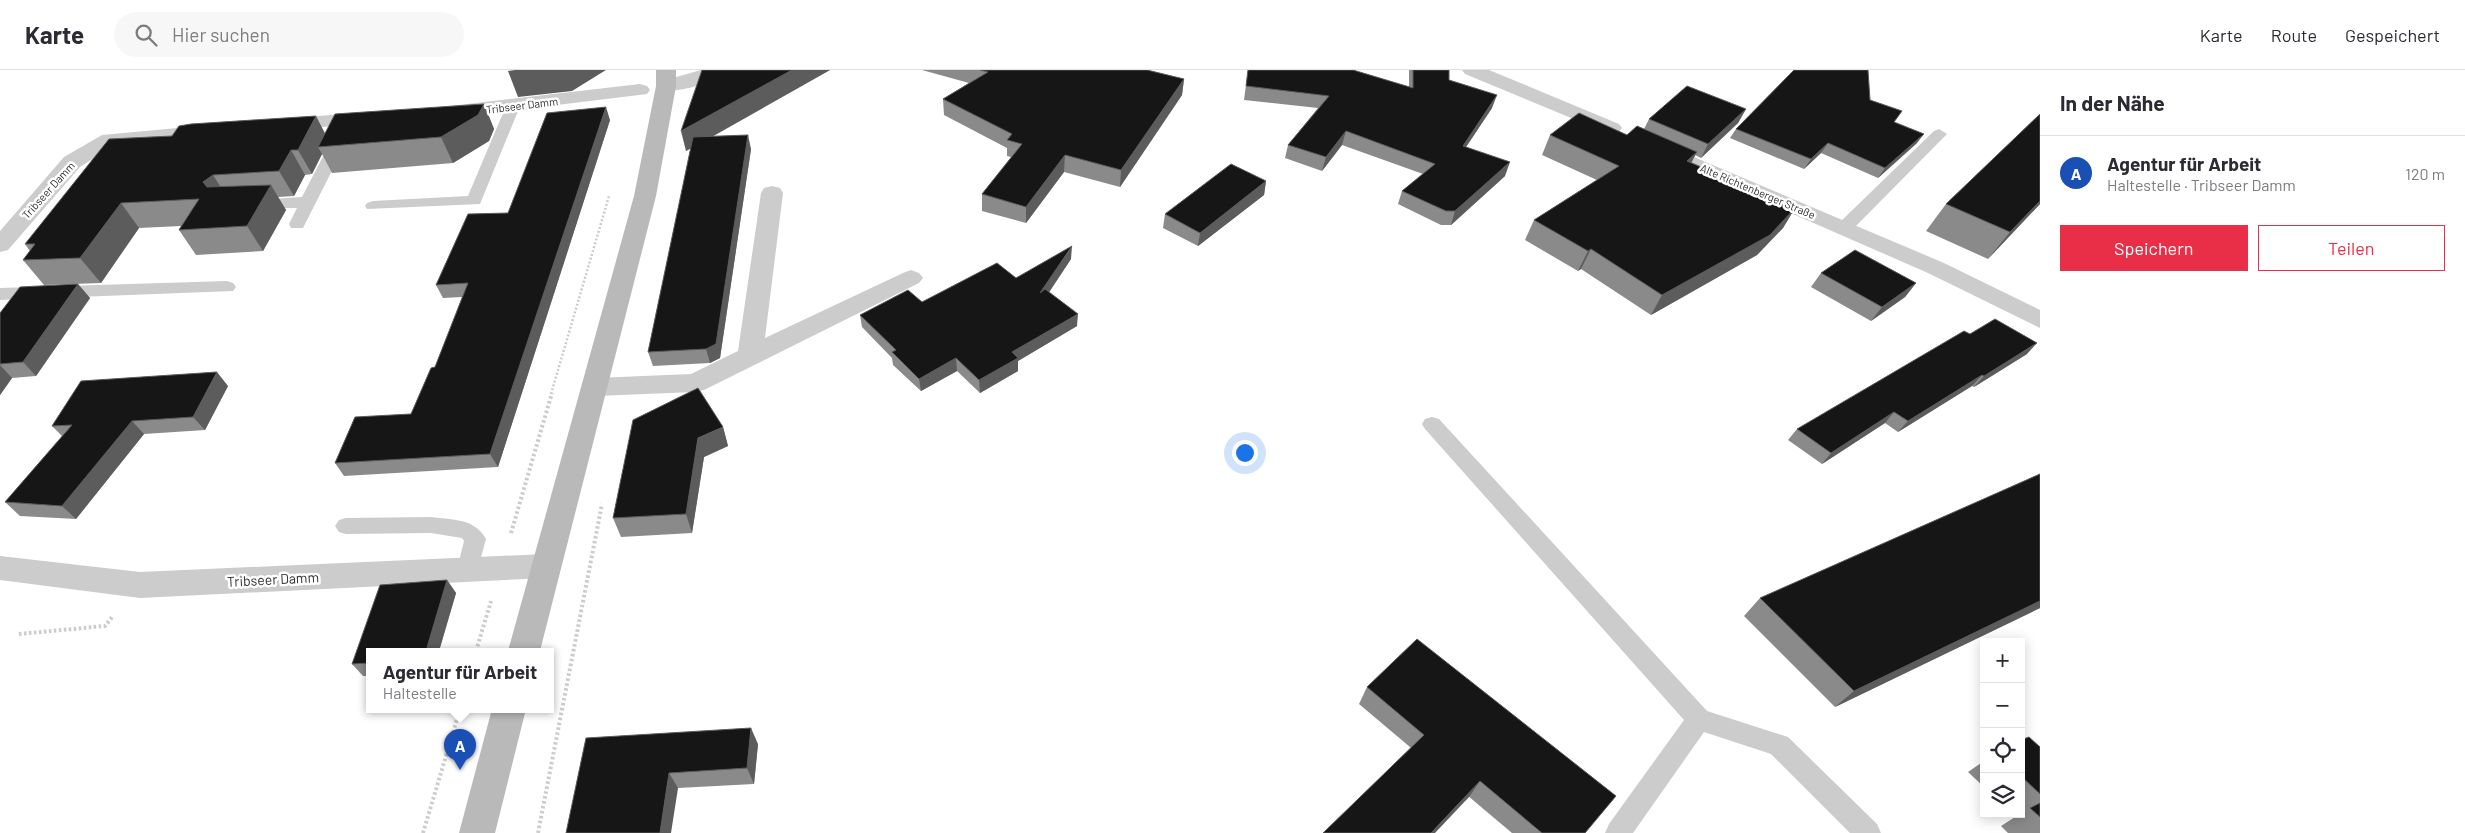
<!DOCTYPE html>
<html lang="de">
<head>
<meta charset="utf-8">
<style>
	:root { --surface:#fff; --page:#f7f7f7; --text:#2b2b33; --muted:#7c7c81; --line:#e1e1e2; --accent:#e82f47 }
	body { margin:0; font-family:Barlow,sans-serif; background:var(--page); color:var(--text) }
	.controls { position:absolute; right:15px; bottom:15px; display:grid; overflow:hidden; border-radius:0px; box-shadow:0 2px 12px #0003 }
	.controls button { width:45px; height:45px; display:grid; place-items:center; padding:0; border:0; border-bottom:1px solid var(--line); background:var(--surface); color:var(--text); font:25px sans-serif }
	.you { position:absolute; left:1244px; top:382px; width:18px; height:18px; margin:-12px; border:4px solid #fff; border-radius:50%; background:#1a73e8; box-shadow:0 0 0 8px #1a73e833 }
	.badge { display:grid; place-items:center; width:32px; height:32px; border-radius:50%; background:var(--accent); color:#fff; font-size:16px; font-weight:700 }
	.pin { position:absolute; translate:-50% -41px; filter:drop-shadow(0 1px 2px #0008) }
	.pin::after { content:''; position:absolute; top:26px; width:18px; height:15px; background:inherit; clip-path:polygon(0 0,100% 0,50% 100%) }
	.popup { position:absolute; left:366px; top:578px; width:188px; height:65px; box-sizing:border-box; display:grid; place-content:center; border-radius:0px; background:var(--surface); filter:drop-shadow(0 1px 4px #0005); font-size:16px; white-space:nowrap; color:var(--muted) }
	.popup b { font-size:19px; color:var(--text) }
	.popup::after { content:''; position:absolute; left:50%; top:100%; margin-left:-10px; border:10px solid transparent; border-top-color:var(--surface) }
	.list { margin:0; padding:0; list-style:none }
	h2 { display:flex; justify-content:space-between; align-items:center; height:65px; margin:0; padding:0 20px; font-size:21px }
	h2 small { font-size:16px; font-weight:400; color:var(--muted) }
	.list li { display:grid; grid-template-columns:32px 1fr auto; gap:15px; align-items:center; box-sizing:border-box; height:75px; padding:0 20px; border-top:1px solid var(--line) }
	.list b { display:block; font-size:19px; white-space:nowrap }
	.list p { margin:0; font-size:16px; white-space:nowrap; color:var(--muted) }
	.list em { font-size:16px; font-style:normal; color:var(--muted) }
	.actions { display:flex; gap:10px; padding:15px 20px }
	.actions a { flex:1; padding:11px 0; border:1px solid var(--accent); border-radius:0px; text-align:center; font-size:18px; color:var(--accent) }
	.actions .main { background:var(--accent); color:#fff }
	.icon { flex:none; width:28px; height:28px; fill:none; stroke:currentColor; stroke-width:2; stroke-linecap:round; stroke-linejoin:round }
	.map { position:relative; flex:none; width:2040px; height:763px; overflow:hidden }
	header { display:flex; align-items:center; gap:30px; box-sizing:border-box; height:70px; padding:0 25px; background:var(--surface); border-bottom:1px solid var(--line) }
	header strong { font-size:24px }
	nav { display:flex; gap:28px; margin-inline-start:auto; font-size:18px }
	.search { width:350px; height:45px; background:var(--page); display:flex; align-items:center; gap:12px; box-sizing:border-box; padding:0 18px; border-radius:28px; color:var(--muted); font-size:19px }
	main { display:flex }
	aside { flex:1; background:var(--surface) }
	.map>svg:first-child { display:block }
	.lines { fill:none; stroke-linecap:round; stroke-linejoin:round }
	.path-far1 { stroke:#ccc; stroke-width:2.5; stroke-dasharray:2 2; stroke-linecap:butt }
	.path { stroke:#ccc; stroke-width:4; stroke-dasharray:2.5 2.5; stroke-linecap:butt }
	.lane { fill:#ccc; fill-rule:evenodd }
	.street { fill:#ccc; fill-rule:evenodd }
	.secondary { fill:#b9b9b9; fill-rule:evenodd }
	.wall { fill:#8a8a8a }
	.shaded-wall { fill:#5c5c5c }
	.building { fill:#161616; stroke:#5c5c5c }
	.labels { text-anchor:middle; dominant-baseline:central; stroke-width:5; stroke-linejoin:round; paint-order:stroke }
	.far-street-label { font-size:11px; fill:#2f2f2f; stroke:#fff }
	.street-label { font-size:14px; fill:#2f2f2f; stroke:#fff }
</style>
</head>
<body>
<header>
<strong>Karte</strong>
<div class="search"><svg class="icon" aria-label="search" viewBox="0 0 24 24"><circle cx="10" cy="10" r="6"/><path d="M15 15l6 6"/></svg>Hier suchen</div>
<nav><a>Karte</a><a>Route</a><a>Gespeichert</a></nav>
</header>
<main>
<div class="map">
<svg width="2040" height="763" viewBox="0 0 2040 763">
	<rect width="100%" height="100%" fill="#fff"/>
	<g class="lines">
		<path class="path-far1" d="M 551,324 L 609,126"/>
		<g class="path">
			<path d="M 511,463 L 552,323"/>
			<path d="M 19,564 L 105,556 L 113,546"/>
			<path d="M 476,581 L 491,531"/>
			<path d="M 423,763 L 460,639"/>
			<path d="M 538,763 L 602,434"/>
		</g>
		<g class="lane">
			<path d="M 513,32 L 520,36 L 480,134 L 367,139 L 365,136 L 367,133 L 373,131 L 468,126 L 506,36 Z"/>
			<path d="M 1939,59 L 1947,64 L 1944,67 L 1850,162 L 1838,162 L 1836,158 L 1838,154 L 1934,61 Z"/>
			<path d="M 340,64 L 348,69 L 303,158 L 291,158 L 289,154 L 297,138 L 249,138 L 247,135 L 255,130 L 302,127 L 332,69 Z"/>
			<path d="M 227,211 L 233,213 L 236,217 L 233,221 L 0,230 L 0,218 Z"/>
			<path d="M 1432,347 L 1439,349 L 1707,641 L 1788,667 L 1877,754 L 1881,763 L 1850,763 L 1771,684 L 1704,662 L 1633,763 L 1605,763 L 1609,754 L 1684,650 L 1425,359 L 1422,354 L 1425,349 Z"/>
			<path d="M 431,447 C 452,450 475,448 486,469 L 476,506 L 468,509 L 460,506 L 457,500 L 464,471 L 462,468 L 431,463 L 346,464 L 339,462 L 335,456 L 339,450 L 346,448 Z"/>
		</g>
		<g class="street">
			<path d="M 701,0 L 726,0 C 717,13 674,24 659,20 L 656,16 L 659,12 Z"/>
			<path d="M 1462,0 L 1489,0 L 1619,54 L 1622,58 L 1619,62 L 1612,64 L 1605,62 L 1465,4 Z"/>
			<path d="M 640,14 L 647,16 L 650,20 L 647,24 L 450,48 L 443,46 L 440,42 L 443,38 L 450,36 Z"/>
			<path d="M 367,42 L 374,44 L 377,48 L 374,52 L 283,61 L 276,59 L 273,55 L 276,51 L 283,49 Z"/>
			<path d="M 210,55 L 217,57 L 220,61 L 217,65 L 114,75 L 80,97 L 8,180 L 0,182 L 0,161 L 64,87 L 102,65 Z"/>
			<path d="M 1656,71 L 1944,193 L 2040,240 L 2040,258 L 1928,203 L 1649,81 L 1646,77 L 1649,73 Z"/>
			<path d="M 772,116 L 780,118 L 783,123 L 765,268 L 903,203 L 911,200 L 919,203 L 923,208 L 919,213 L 704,320 L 695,322 L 596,326 L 587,324 L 583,317 L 587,310 L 596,308 L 691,304 L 738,281 L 761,123 L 764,118 Z"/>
			<path d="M 546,484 L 557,487 L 561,496 L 557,505 L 546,508 L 140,528 L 0,510 L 0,486 L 140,502 Z"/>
		</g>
		<g class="secondary">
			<path d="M 656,0 L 676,0 L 676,16 L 656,126 L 540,581 L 508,581 L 634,126 L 656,16 Z"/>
			<path d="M 492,639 L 526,639 L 495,763 L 459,763 Z"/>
		</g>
	</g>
	<g class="wall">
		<path d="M 702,0 L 830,0 L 712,67 L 751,79 L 720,288 L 710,293 L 653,296 L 648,282 L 691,78 L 686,81 Z"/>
		<path d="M 922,0 L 1147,0 L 1184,9 L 1182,25 L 1120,117 L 1064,102 L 1026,153 L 982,141 L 982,124 L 1011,87 L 1007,86 L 1007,78 L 944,45 L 943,29 L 969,13 Z"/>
		<path d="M 1248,0 L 1353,0 L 1409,17 L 1409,0 L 1449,0 L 1449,10 L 1492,38 L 1466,77 L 1505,106 L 1451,155 L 1441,155 L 1398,134 L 1402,121 L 1423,104 L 1342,75 L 1322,101 L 1285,88 L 1288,75 L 1318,38 L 1244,30 Z"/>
		<path d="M 1870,30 L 1917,73 L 1878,108 L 1821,83 L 1804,99 L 1730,68 L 1736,59 Z"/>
		<path d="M 484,34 L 494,59 L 489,71 L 453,93 L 332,103 L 322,84 L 312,104 L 305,105 L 294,126 L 278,127 L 286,140 L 263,181 L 196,185 L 179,160 L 181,156 L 139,158 L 101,213 L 44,215 L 23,190 L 30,181 L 25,174 L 172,66 L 325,63 Z"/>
		<path d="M 1746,39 L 1738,53 L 1701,88 L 1695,85 L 1691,92 L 1795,138 L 1783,158 L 1757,185 L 1651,245 L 1581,199 L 1578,201 L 1525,170 L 1534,150 L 1597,110 L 1542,85 L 1550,65 L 1627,65 L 1644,59 L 1649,49 Z"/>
		<path d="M 2040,44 L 2040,134 L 1988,189 L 1926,161 L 1946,134 Z"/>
		<path d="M 610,50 L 498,397 L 344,406 L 335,393 L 411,344 L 435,297 L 462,227 L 443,228 L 436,215 L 508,143 Z"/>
		<path d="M 1266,111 L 1264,125 L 1198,176 L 1163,158 L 1165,144 Z"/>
		<path d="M 1071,189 L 1049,222 L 1077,256 L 1018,291 L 1018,301 L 980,323 L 957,301 L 921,321 L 893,295 L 892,288 L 862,257 L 860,245 L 922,232 L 1016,208 Z"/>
		<path d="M 1821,203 L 1916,213 L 1905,227 L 1871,251 L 1811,217 Z"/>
		<path d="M 78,214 L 90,228 L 36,306 L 12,308 L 0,325 L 0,243 Z"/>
		<path d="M 1970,264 L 2027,284 L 1974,317 L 1972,316 L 1898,362 L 1885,353 L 1822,394 L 1788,370 L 1797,359 Z"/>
		<path d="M 228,316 L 205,360 L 144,364 L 76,449 L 20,446 L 5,432 L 62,366 L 52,356 Z"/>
		<path d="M 723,357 L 728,376 L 704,387 L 692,463 L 621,467 L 613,448 Z"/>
		<path d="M 2040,404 L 2040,538 L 1835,637 L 1744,546 L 1760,528 Z"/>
		<path d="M 447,510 L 456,523 L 439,581 L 370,581 L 370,606 L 363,606 L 352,594 L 380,515 Z"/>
		<path d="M 1367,617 L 1585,763 L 1512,763 L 1359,634 Z"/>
		<path d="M 586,668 L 758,674 L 754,714 L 678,718 Z"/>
		<path d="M 2021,670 L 2040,677 L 2040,763 L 2008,763 L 2001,756 L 2015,747 L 2012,744 L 2021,744 Z"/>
		<path d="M 1984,691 L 1984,717 L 1968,702 Z"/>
	</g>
	<g class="shaded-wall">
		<path d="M 515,0 L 606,0 L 572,21 L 518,27 L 508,1 Z"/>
		<path d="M 792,0 L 830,0 L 686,81 L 681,61 Z"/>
		<path d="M 1184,9 L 1182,25 L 1120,117 L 1121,100 Z"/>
		<path d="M 1497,25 L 1492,38 L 1458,89 L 1463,76 Z"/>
		<path d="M 484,34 L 494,59 L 489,71 L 453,93 L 441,67 Z"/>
		<path d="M 606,37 L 610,50 L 498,397 L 490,384 Z"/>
		<path d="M 1746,39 L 1738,53 L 1701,88 L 1708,74 Z"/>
		<path d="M 316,46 L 329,71 L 318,77 L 322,84 L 312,104 L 298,80 Z"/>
		<path d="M 1346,61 L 1342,75 L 1322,101 L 1326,87 Z"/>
		<path d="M 1924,64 L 1917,73 L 1878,108 L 1885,98 Z"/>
		<path d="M 748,65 L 751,79 L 720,288 L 710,293 L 706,279 Z"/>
		<path d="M 1828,73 L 1821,83 L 1804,99 L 1811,89 Z"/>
		<path d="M 291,80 L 305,105 L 294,126 L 279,101 Z"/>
		<path d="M 1697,82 L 1687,101 L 1687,91 Z"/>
		<path d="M 1065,85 L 1064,102 L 1026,153 L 1026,137 Z"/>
		<path d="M 1510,92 L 1505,106 L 1451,155 L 1455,141 Z"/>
		<path d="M 213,105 L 229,130 L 219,137 L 203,112 Z"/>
		<path d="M 1266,111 L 1264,125 L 1198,176 L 1200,163 Z"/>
		<path d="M 271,115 L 286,140 L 263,181 L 247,156 Z"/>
		<path d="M 2040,131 L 2040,134 L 1988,189 L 2010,162 Z"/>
		<path d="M 121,133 L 139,158 L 101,213 L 80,188 Z"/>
		<path d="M 1795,138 L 1783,158 L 1757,185 L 1651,245 L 1662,225 Z"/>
		<path d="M 1072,176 L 1071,189 L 1040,236 L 1040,223 Z"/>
		<path d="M 1591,179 L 1581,199 L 1578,201 L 1588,181 Z"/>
		<path d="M 1916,213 L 1905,227 L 1871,251 L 1882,237 Z"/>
		<path d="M 78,214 L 90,228 L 36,306 L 23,292 Z"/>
		<path d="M 1078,244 L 1077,256 L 1018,291 L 1018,301 L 980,323 L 979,310 L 1012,282 Z"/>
		<path d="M 2037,273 L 2027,284 L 1974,317 L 1984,306 Z"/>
		<path d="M 956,288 L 957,301 L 921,321 L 919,309 Z"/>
		<path d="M 0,295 L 12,308 L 0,325 Z"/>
		<path d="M 217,302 L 228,316 L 205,360 L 193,347 Z"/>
		<path d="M 1982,305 L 1972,316 L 1898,362 L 1908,351 Z"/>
		<path d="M 1894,342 L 1885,353 L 1822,394 L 1831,383 Z"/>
		<path d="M 132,351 L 144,364 L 76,449 L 62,436 Z"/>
		<path d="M 723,357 L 728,376 L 704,387 L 692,463 L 686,444 L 698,368 Z"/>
		<path d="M 447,510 L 456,523 L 439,581 L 426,581 Z"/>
		<path d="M 2040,531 L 2040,538 L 1835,637 L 1854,621 Z"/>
		<path d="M 751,658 L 758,674 L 754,714 L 747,698 Z"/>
		<path d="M 669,703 L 678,718 L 671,763 L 660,763 Z"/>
		<path d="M 1480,711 L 1469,727 L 1435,763 L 1431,763 Z"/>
	</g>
	<g class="building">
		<path d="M 702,0 L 792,0 L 681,61 Z"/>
		<path d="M 980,0 L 1147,0 L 1184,9 L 1121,100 L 1065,85 L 1026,137 L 982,124 L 1022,74 L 1007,70 L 1012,64 L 943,29 L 988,2 Z"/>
		<path d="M 1248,0 L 1353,0 L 1413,18 L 1413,0 L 1449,0 L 1449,10 L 1497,25 L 1463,76 L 1510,92 L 1455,141 L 1446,141 L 1402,121 L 1435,94 L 1346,61 L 1326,87 L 1288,75 L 1329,26 L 1246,16 Z"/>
		<path d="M 1794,0 L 1868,0 L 1870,30 L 1902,41 L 1894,52 L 1924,64 L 1885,98 L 1828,73 L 1811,89 L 1736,59 Z"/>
		<path d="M 1687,16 L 1746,39 L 1708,74 L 1649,49 Z"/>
		<path d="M 484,34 L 478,45 L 441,67 L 318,77 L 335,44 Z"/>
		<path d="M 606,37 L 490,384 L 335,393 L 355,347 L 411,344 L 431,298 L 435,297 L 468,213 L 436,215 L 468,144 L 508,143 L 547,43 Z"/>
		<path d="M 1579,43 L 1627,65 L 1637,56 L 1697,82 L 1687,91 L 1795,138 L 1770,165 L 1662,225 L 1591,179 L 1588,181 L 1534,150 L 1619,96 L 1550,65 Z"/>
		<path d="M 2040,44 L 2040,131 L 2010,162 L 1946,134 Z"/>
		<path d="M 316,46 L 298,80 L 291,80 L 279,101 L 213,105 L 203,112 L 207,117 L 271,115 L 247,156 L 179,160 L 199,129 L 121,133 L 80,188 L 23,190 L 35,174 L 25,174 L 109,69 L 172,66 L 179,56 L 191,54 Z"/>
		<path d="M 748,65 L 716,274 L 706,279 L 648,282 L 693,67 Z"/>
		<path d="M 1231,94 L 1266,111 L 1200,163 L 1165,144 Z"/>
		<path d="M 1072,176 L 1040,223 L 1045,219 L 1078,244 L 1012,282 L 1018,288 L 979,310 L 956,288 L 919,309 L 892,282 L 896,280 L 860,245 L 908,220 L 922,232 L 997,193 L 1016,208 Z"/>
		<path d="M 1855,180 L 1916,213 L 1882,237 L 1821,203 Z"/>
		<path d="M 78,214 L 23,292 L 0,294 L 0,243 L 20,217 Z"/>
		<path d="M 1995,249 L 2037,273 L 1984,306 L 1982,305 L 1908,351 L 1894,342 L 1831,383 L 1797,359 L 1964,261 L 1970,264 Z"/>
		<path d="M 217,302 L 193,347 L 132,351 L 62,436 L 5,432 L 72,355 L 52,356 L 81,311 Z"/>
		<path d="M 698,318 L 723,357 L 698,368 L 686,444 L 613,448 L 633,350 Z"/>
		<path d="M 2040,404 L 2040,531 L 1854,621 L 1760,528 Z"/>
		<path d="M 447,510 L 426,581 L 370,581 L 370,593 L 352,594 L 380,515 Z"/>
		<path d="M 1417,569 L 1616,726 L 1585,763 L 1542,763 L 1480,711 L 1431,763 L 1323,763 L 1424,665 L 1367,617 Z"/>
		<path d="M 751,658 L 747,698 L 669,703 L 660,763 L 566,763 L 586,668 Z"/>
		<path d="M 2029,667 L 2040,677 L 2040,724 L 2021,706 L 2021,670 Z"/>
		<path d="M 2040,733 L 2040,747 L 2030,738 Z"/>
	</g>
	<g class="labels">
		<g class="far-street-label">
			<text transform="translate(522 35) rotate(-7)">Tribseer Damm</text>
			<text transform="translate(48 120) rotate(-48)">Tribseer Damm</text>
			<text transform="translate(1758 121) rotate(23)">Alte Richtenberger Straße</text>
		</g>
		<g class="street-label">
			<text transform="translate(273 509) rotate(-3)">Tribseer Damm</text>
		</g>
	</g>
</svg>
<div class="controls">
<button>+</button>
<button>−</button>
<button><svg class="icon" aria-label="locate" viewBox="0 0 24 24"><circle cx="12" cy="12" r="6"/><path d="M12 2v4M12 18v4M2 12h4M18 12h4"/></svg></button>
<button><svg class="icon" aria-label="layers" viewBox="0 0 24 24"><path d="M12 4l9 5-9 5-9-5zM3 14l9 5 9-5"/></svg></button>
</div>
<div class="you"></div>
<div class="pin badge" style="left:460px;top:700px;background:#1a4fb4">A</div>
<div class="popup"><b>Agentur für Arbeit</b>Haltestelle</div>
</div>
<aside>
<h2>In der Nähe<small></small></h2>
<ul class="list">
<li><span class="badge" style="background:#1a4fb4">A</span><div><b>Agentur für Arbeit</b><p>Haltestelle · Tribseer Damm</p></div><em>120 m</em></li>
</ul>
<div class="actions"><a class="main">Speichern</a><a>Teilen</a></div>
</aside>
</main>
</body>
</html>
